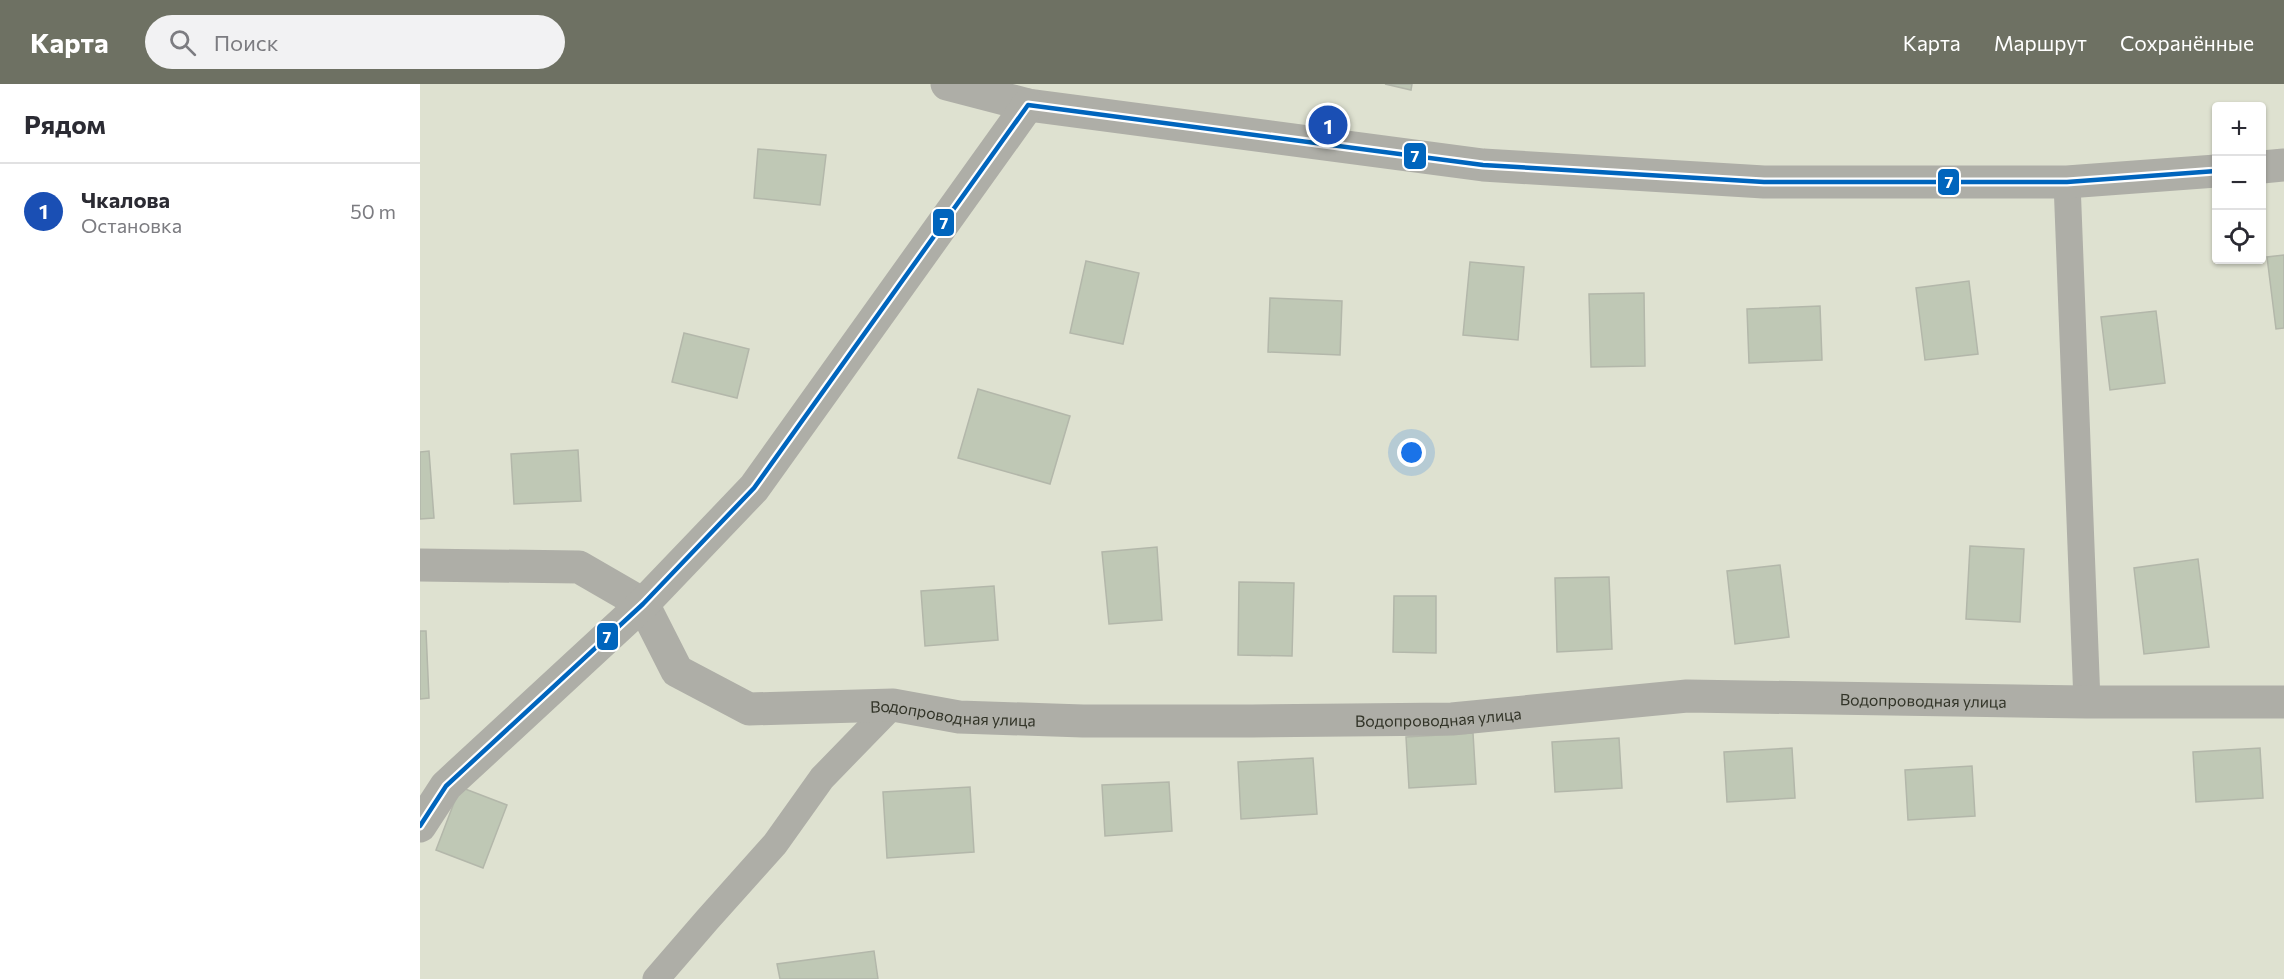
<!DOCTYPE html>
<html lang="ru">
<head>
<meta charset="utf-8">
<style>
	:root { --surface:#fff; --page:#f2f2f3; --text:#2b2b33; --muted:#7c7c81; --line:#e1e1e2; --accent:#6e7163 }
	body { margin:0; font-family:Commissioner,sans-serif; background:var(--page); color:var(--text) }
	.controls { position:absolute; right:18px; top:18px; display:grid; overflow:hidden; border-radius:6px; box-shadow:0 2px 4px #0004 }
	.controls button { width:54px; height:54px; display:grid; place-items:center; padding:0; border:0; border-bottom:2px solid var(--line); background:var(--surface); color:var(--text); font:30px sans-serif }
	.you { position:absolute; left:992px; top:369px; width:21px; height:21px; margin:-15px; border:4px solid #fff; border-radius:50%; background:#1a73e8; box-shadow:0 0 0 9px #1a73e833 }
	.badge { display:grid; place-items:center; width:39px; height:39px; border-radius:50%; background:var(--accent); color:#fff; font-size:20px; font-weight:700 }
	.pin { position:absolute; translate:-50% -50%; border:3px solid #fff; box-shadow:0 2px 6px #0006 }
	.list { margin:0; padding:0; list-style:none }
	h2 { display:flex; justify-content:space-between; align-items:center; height:78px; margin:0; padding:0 24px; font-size:26px }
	h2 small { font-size:20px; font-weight:400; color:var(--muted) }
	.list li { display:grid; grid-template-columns:39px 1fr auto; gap:18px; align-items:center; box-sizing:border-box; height:96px; padding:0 24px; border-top:2px solid var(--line) }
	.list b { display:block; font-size:22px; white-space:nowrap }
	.list p { margin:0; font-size:20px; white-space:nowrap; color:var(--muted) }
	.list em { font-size:20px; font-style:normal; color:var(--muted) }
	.icon { flex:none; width:33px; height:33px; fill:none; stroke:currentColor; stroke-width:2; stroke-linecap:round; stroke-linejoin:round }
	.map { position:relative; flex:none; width:1864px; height:895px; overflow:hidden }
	header { display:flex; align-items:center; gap:36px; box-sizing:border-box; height:84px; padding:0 30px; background:var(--accent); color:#fff }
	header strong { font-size:28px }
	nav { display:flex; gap:33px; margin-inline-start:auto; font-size:21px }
	.search { width:420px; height:54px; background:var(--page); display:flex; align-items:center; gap:15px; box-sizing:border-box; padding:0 21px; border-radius:33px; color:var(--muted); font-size:22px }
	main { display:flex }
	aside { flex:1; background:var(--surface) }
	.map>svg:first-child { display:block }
	.building { fill:#bfc8b5; stroke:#b3b7aa; stroke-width:1.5 }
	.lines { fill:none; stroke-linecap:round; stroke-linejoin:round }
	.service { stroke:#aeaea7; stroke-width:27 }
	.minor { stroke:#aeaea7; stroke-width:33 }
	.bus-1-casing { stroke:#fff; stroke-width:9 }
	.bus-1 { stroke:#0065bd; stroke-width:4.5 }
	.labels { text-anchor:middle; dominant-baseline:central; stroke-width:5; stroke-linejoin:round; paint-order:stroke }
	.street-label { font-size:16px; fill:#323428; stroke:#fff }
	.line-badge { stroke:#fff; stroke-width:2 }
	.badge-label { font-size:16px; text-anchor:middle; font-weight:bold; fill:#fff }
</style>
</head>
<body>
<header>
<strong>Карта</strong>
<div class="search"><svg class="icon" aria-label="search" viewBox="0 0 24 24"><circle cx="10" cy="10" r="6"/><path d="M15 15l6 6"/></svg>Поиск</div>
<nav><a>Карта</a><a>Маршрут</a><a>Сохранённые</a></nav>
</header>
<main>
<aside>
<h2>Рядом<small></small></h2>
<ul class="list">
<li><span class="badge" style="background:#1a4fb4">1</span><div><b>Чкалова</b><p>Остановка</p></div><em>50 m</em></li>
</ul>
</aside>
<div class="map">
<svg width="1864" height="895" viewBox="0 0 1864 895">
	<rect width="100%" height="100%" fill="#dee1d0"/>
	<g class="building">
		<path d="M 965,0 L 992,0 L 991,6 Z"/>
		<path d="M 338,65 L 406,71 L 400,121 L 334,114 Z"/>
		<path d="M 1864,171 L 1864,244 L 1856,245 L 1847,173 Z"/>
		<path d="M 666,177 L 719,189 L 703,260 L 650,249 Z"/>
		<path d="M 1050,178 L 1104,183 L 1098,256 L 1043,251 Z"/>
		<path d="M 1549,197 L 1558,270 L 1505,276 L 1496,204 Z"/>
		<path d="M 1224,209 L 1225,282 L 1171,283 L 1169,210 Z"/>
		<path d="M 850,214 L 922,217 L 920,271 L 848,268 Z"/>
		<path d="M 1400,222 L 1402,276 L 1329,279 L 1327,225 Z"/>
		<path d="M 1736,227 L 1745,299 L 1690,306 L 1681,233 Z"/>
		<path d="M 264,249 L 329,265 L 317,314 L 252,298 Z"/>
		<path d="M 558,305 L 650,332 L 630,400 L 538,374 Z"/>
		<path d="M 158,366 L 161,417 L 94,420 L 91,370 Z"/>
		<path d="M 9,367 L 14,434 L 0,435 L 0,368 Z"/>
		<path d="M 1550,462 L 1604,465 L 1600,538 L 1546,535 Z"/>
		<path d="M 737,463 L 742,536 L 689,540 L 682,468 Z"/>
		<path d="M 1778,475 L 1789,563 L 1724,570 L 1714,484 Z"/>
		<path d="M 1360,481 L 1369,553 L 1315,560 L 1307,487 Z"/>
		<path d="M 1189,493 L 1192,565 L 1137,568 L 1135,494 Z"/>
		<path d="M 819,498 L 874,499 L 872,572 L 818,571 Z"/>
		<path d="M 574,502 L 578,556 L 505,562 L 501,507 Z"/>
		<path d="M 974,512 L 1016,512 L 1016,569 L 973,568 Z"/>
		<path d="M 0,547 L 6,547 L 9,614 L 0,615 Z"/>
		<path d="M 1053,649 L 1056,700 L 989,704 L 986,653 Z"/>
		<path d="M 1199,654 L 1202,704 L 1135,708 L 1132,658 Z"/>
		<path d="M 1372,664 L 1375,714 L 1307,718 L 1304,668 Z"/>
		<path d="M 1840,664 L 1843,714 L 1776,718 L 1773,668 Z"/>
		<path d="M 893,674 L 897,730 L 821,735 L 818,678 Z"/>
		<path d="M 1552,682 L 1555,732 L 1488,736 L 1485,686 Z"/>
		<path d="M 749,698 L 752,747 L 685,752 L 682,701 Z"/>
		<path d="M 40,703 L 87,721 L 63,784 L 16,766 Z"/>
		<path d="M 550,703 L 554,768 L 467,774 L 463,708 Z"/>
		<path d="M 454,867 L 458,895 L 360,895 L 357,880 Z"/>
	</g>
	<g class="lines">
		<g class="service">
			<path d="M 1647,98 L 1667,618"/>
			<path d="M 236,895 L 287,836 L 355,760 L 402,694 L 473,621"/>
		</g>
		<g class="minor">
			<path d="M 527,0 L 608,21 L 1063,81 L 1344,98 L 1647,98 L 1796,87"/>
			<path d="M 1842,83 L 1864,81"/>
			<path id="s1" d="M 0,481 L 159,483 L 223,520 L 257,587 L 329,625 L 473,621 L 539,633 L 663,637 L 832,637 L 1032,635 L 1267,612 L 1667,618 L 1864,618"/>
			<path d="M 0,742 L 26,702 L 223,520 L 334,404 L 608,21"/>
		</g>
		<g class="bus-1-casing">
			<path id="bus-1" d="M 0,742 L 26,702 L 223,520 L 334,404 L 608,21 L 1063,81 L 1344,98 L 1647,98 L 1796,87"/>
		</g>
		<use href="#bus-1" class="bus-1"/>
	</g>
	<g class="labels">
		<g class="street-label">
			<text stroke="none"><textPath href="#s1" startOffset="1566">Водопроводная улица</textPath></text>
			<text stroke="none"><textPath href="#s1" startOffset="594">Водопроводная улица</textPath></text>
			<text stroke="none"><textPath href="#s1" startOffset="1080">Водопроводная улица</textPath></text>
		</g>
	</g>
	<g class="line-badge">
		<rect x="983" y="58" width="24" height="28" rx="6" fill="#0065bd"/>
		<rect x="1517" y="84" width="23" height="28" rx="6" fill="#0065bd"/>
		<rect x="512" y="124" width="23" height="29" rx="6" fill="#0065bd"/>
		<rect x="176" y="538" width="23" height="29" rx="6" fill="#0065bd"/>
	</g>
	<g class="badge-label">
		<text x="995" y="78">7</text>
		<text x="1529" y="104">7</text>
		<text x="524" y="145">7</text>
		<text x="187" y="559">7</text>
	</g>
</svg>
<div class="controls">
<button>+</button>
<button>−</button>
<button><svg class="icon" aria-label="locate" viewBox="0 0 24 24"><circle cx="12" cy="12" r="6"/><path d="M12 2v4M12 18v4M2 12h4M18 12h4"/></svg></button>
</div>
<div class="you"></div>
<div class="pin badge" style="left:908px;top:41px;background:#1a4fb4">1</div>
</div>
</main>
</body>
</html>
